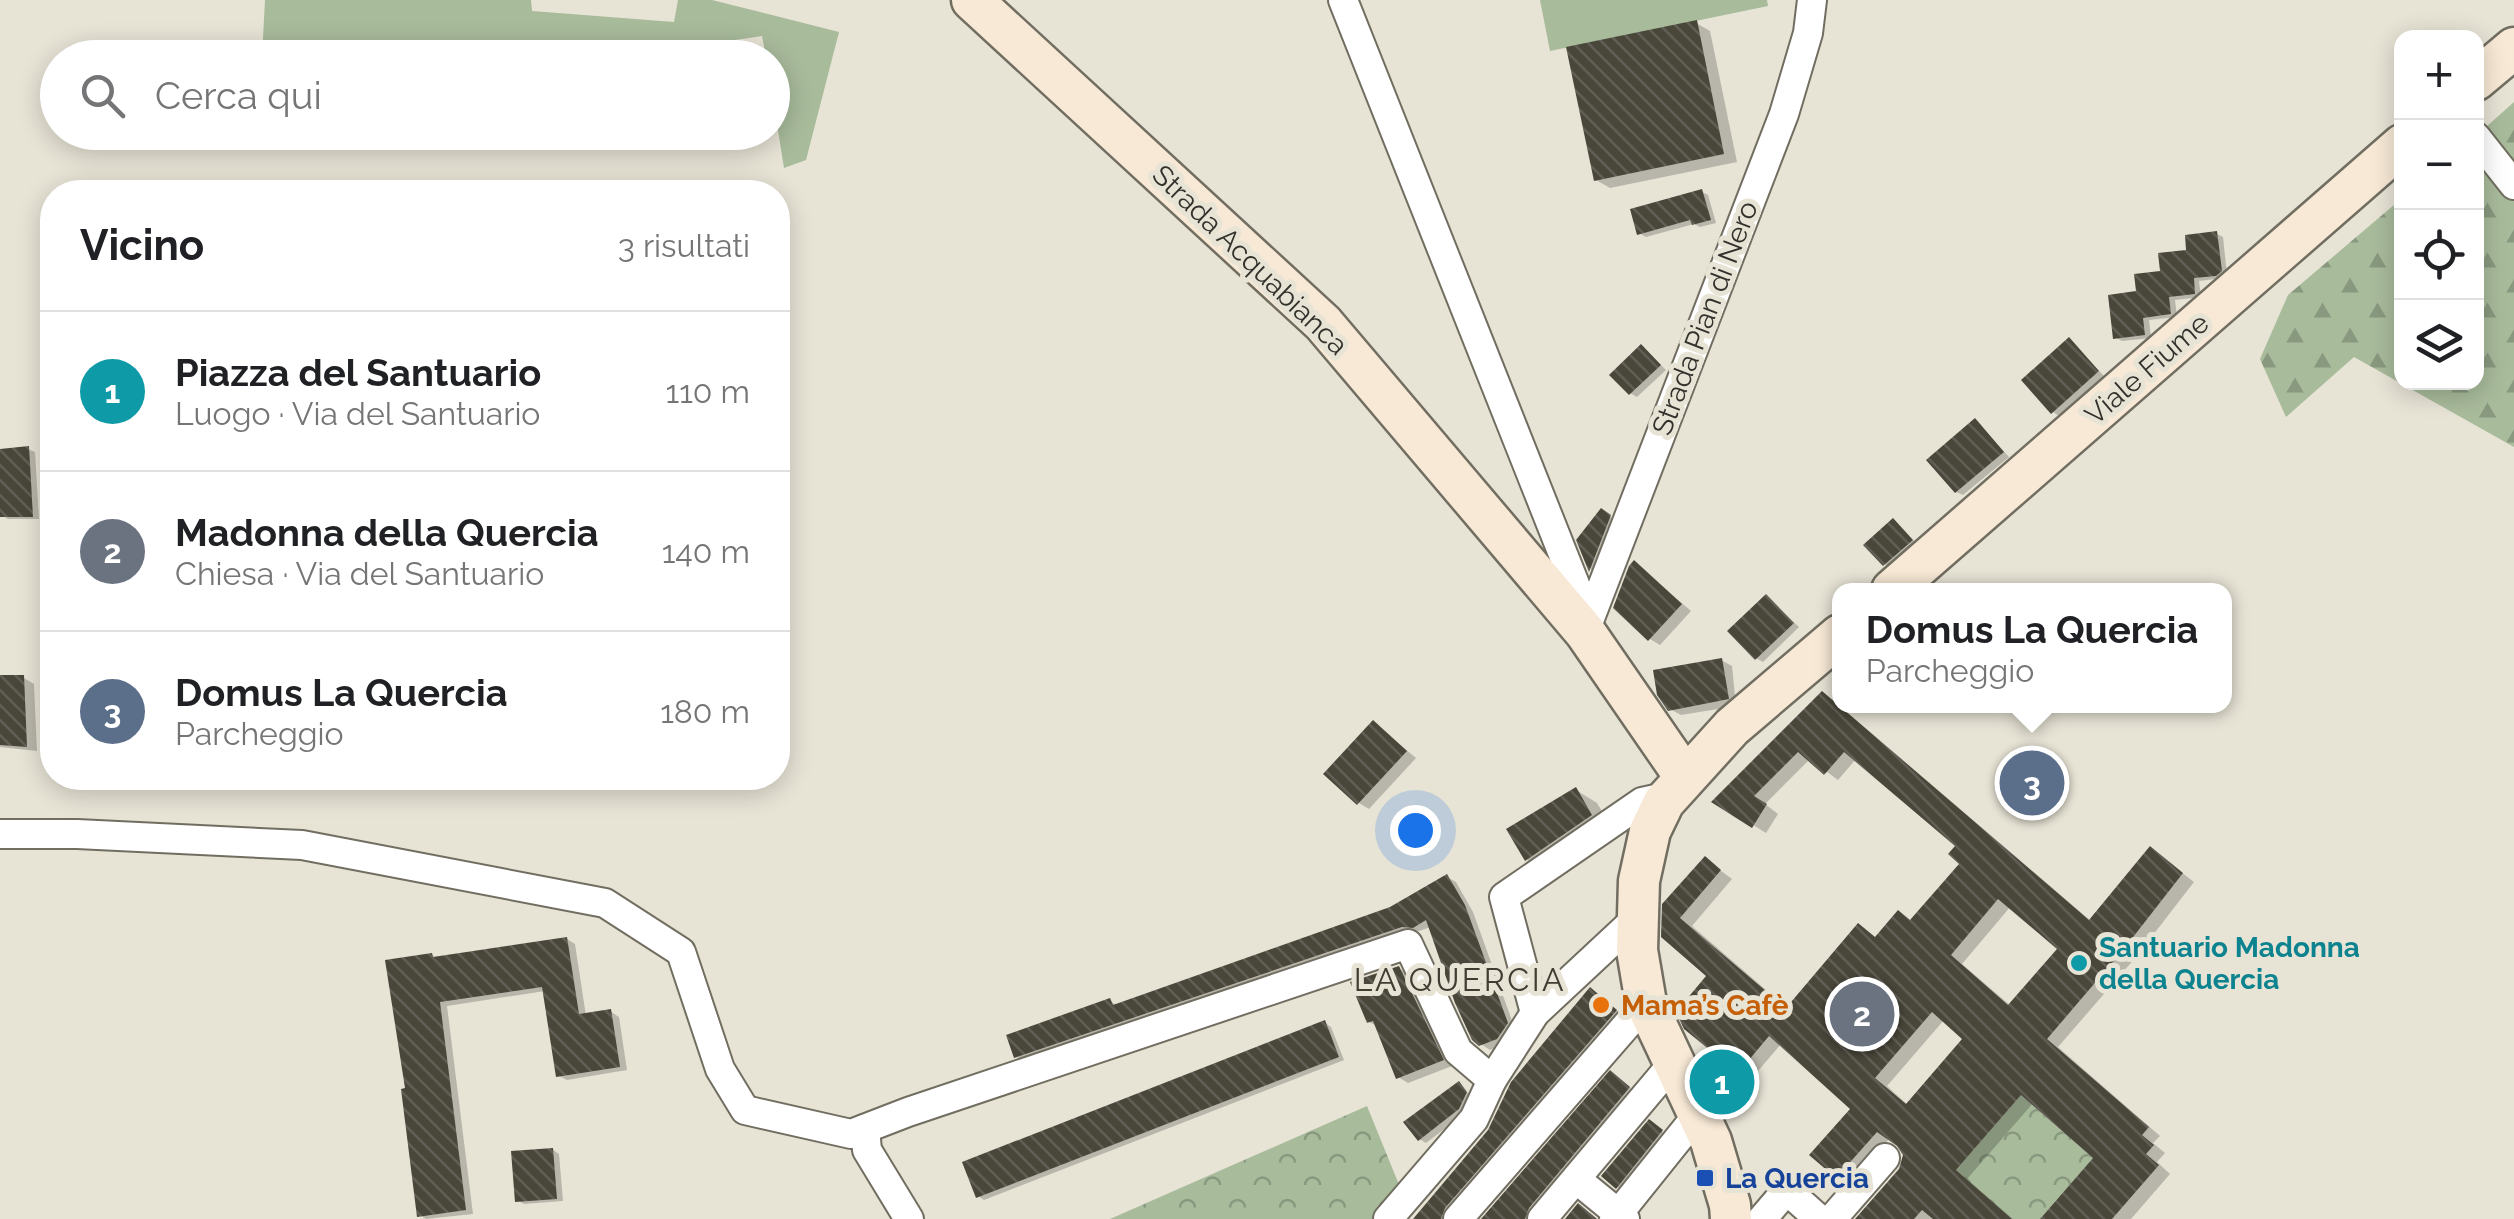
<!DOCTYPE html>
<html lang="it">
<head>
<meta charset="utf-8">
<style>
	:root { --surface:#fff; --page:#f6f6f6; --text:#202124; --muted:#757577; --line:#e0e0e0; --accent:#4941b8 }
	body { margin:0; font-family:Raleway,sans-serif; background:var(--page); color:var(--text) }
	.controls { position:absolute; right:30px; top:30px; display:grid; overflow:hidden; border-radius:20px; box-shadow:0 5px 25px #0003 }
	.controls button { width:90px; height:90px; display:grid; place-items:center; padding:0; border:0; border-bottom:2px solid var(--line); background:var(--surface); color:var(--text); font:50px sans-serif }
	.you { position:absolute; left:1415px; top:830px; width:35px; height:35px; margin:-25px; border:8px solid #fff; border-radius:50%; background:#1a73e8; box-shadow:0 0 0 15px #1a73e833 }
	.badge { display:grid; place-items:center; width:65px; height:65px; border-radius:50%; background:var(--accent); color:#fff; font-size:32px; font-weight:700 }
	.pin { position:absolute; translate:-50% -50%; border:5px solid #fff; box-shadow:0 2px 10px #0006 }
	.popup { position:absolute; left:1832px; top:583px; width:400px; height:130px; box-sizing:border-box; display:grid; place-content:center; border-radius:20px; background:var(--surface); filter:drop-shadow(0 2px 8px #0005); font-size:32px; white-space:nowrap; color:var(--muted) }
	.popup b { font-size:38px; color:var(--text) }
	.popup::after { content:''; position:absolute; left:50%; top:100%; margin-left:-20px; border:20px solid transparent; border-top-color:var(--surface) }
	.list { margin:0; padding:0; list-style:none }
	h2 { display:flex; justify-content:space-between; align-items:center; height:130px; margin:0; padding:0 40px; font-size:42px }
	h2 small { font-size:32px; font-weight:400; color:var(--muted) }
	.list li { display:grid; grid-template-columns:65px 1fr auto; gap:30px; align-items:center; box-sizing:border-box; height:160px; padding:0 40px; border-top:2px solid var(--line) }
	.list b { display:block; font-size:38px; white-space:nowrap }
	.list p { margin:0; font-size:32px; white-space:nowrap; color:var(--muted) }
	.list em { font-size:32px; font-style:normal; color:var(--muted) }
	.icon { flex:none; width:55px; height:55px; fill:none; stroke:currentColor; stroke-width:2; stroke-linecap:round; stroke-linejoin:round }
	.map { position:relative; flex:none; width:2514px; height:1219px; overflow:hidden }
	.search { position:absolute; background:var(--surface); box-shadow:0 5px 25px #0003; left:40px; top:40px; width:750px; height:110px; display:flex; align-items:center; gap:25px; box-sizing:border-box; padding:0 35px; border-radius:55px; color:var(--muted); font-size:38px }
	.panel { position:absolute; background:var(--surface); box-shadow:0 5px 25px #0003; left:40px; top:180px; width:750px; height:610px; border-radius:40px }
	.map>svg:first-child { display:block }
	.green { fill:#a8bb9b }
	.forest { fill:url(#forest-firs) }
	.park { fill:url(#park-crowns) }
	.shadow { fill:#0003; fill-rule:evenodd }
	.building { fill:url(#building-back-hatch); fill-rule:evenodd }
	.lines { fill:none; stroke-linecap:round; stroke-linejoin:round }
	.street-casing { stroke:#716e61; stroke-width:32 }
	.secondary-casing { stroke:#716e61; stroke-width:45 }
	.street { stroke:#fff; stroke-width:28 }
	.secondary { stroke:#f8e9d6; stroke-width:40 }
	.culture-dot { fill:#0f9aa8; stroke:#e7e3d5; stroke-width:4 }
	.food-dot { fill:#e8710a; stroke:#e7e3d5; stroke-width:4 }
	.transit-dot { fill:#1a4fb4; stroke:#e7e3d5; stroke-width:4 }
	.labels { text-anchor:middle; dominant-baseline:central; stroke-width:10; stroke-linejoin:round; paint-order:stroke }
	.street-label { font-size:28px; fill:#32312c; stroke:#e7e3d5 }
	.culture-label { font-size:28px; font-weight:bold; fill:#0d838f; stroke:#e7e3d5; text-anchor:start }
	.food-label { font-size:28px; font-weight:bold; fill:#c56008; stroke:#e7e3d5; text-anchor:start }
	.transit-label { font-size:28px; font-weight:bold; fill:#164399; stroke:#e7e3d5; text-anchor:start }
	.quarter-label { font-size:32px; letter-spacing:2.5px; fill:#403d32; stroke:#e7e3d5 }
</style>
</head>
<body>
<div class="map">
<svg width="2514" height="1219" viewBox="0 0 2514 1219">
	<defs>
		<pattern id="forest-firs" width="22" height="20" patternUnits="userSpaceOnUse" patternTransform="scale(2.5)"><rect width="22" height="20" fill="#a8bb9b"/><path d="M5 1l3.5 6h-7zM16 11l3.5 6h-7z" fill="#89997f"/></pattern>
		<pattern id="park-crowns" width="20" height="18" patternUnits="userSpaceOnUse" patternTransform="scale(2.5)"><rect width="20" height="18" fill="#a8bb9b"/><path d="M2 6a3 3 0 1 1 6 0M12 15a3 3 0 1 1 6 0" fill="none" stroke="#89997f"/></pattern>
		<pattern id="building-back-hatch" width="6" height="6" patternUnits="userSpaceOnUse" patternTransform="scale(2.5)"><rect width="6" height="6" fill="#49463a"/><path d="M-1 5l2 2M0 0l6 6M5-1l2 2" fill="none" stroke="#615f55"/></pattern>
	</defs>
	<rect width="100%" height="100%" fill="#e7e3d5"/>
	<g class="green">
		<path d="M 265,0 L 531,0 L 532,11 L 674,22 L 678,0 L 712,0 L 839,32 L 806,160 L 784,168 L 773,99 L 772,58 L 766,57 L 762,36 L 623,57 L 405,57 L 386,44 L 322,47 L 323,57 L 262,57 Z"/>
		<path d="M 1540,0 L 1767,0 L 1768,6 L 1550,51 Z"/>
	</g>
	<path class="forest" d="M 2514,102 L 2514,447 L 2354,357 L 2286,417 L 2260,359 L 2288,295 L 2401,199 L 2402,382 L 2476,382 L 2477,135 Z"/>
	<g class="park">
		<path d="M 2021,1095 L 2093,1158 L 2040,1219 L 2012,1219 L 1956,1170 Z"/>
		<path d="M 1367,1106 L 1402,1192 L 1379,1219 L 1110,1219 Z"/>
	</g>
	<g class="shadow">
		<path d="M 1696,23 L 1710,31 L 1737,162 L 1610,188 L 1596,180 Z"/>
		<path d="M 1702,192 L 1708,195 L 1716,223 L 1700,227 L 1694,224 L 1646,237 L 1639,233 Z"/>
		<path d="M 2217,234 L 2223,237 L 2227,275 L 2223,278 L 2199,281 L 2201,297 L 2175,300 L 2177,317 L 2149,320 L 2151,338 L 2122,341 L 2115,337 L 2138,293 Z"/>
		<path d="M 2069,340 L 2104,376 L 2059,416 L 2053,412 Z"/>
		<path d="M 1642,347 L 1666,370 L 1637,397 L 1630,393 Z"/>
		<path d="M 1976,421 L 2009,457 L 1963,495 L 1956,492 Z"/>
		<path d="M 28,449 L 35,452 L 39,519 L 8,519 L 1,515 L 0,451 Z"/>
		<path d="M 1602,511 L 1616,521 L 1596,573 L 1591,570 L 1579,541 Z"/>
		<path d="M 1893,521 L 1918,545 L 1891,568 L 1884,564 Z"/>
		<path d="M 1635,563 L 1691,611 L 1660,645 L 1650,639 Z"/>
		<path d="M 1767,597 L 1799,627 L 1763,662 L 1756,658 Z"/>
		<path d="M 1721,660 L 1732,666 L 1736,706 L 1681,715 L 1670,709 Z"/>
		<path d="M 0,678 L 24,678 L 34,684 L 37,751 L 0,747 Z"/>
		<path d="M 1822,694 L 1835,702 L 2091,921 L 2151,849 L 2194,882 L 2136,957 L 2058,1047 L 2160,1136 L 2153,1143 L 2165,1153 L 2157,1162 L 2170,1174 L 2131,1219 L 2043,1219 L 2097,1157 L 2034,1102 L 1967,1179 L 2013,1219 L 1856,1219 L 1904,1163 L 1906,1154 L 1890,1138 L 1850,1184 L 1837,1176 L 1853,1109 L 1781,1044 L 1752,1078 L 1740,1071 L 1709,975 L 1664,936 L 1705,859 L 1732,879 L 1692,926 L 1788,1009 L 1859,926 L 1877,939 L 1899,913 L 1912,921 L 1963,863 L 1959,846 L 1856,759 L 1838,780 L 1810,759 L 1765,804 L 1778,814 L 1766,833 L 1715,801 ZM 2011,906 L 2061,948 L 2011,1006 L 1962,964 ZM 1944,1020 L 1966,1038 L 1908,1105 L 1887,1086 Z"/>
		<path d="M 1374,723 L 1416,758 L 1369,809 L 1359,803 Z"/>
		<path d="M 1576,790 L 1597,803 L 1612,828 L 1548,872 L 1527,860 Z"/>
		<path d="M 1447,877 L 1456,882 L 1473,912 L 1515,1029 L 1506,1043 L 1490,1050 L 1481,1044 L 1431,927 L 1025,1061 L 1016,1056 L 1110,1001 L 1118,1006 L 1391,909 Z"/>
		<path d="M 567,939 L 575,944 L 586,1016 L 611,1012 L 619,1017 L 627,1070 L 567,1080 L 559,1076 L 545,991 L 447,1006 L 473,1214 L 426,1219 L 419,1215 L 408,1090 L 432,955 L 437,959 Z"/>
		<path d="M 1398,968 L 1409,974 L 1452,1066 L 1408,1083 L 1398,1077 L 1379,1027 L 1369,1022 Z"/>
		<path d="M 1597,994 L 1622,1015 L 1449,1219 L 1417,1219 Z"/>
		<path d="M 1325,1023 L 1331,1027 L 1344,1060 L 984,1200 L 978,1196 Z"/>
		<path d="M 1617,1077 L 1635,1092 L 1532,1219 L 1485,1219 Z"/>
		<path d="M 1459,1084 L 1472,1097 L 1464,1114 L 1426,1143 L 1419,1139 Z"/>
		<path d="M 1656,1126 L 1667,1136 L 1624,1190 L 1617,1187 Z"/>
		<path d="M 553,1150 L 559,1154 L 563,1201 L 524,1204 L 517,1200 Z"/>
	</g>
	<g class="building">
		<path d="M 1697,20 L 1724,154 L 1594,181 L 1566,47 Z"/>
		<path d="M 1702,189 L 1711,220 L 1692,225 L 1690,220 L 1637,235 L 1630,209 Z"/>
		<path d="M 2217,231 L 2222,271 L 2216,276 L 2194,278 L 2195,294 L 2169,297 L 2171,314 L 2143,318 L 2145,335 L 2113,339 L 2108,295 L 2136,291 L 2134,274 L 2160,271 L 2158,253 L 2186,250 L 2185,235 Z"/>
		<path d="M 2069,337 L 2099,371 L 2051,414 L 2021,380 Z"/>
		<path d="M 1641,344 L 1661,365 L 1629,395 L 1609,375 Z"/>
		<path d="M 1975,418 L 2004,452 L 1955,493 L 1926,460 Z"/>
		<path d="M 29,446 L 33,517 L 0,517 L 0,449 Z"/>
		<path d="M 1601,508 L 1611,515 L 1589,572 L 1576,540 Z"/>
		<path d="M 1893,518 L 1913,540 L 1883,566 L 1863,545 Z"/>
		<path d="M 1634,560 L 1682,604 L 1648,641 L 1613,608 L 1629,566 Z"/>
		<path d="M 1766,594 L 1794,623 L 1755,660 L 1727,631 Z"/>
		<path d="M 1722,658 L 1729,699 L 1668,711 L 1657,695 L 1653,670 Z"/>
		<path d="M 0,675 L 24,675 L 27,747 L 0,745 Z"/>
		<path d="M 1822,691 L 2089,920 L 2150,846 L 2183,873 L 2123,950 L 2047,1039 L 2149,1127 L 2142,1135 L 2154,1145 L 2146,1154 L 2159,1165 L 2112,1219 L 2040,1219 L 2093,1158 L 2021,1095 L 1956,1170 L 2012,1219 L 1933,1219 L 1922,1210 L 1914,1219 L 1855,1219 L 1899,1169 L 1903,1155 L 1897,1146 L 1877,1132 L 1836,1178 L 1809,1155 L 1850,1109 L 1769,1036 L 1738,1073 L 1684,1029 L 1676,1012 L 1706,976 L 1661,937 L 1662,904 L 1705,856 L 1721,870 L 1680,918 L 1786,1008 L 1858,923 L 1875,937 L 1898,910 L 1910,920 L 1959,864 L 1948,854 L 1955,846 L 1844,752 L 1824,775 L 1798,752 L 1754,796 L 1767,804 L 1752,828 L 1711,802 ZM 1998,899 L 2057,949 L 2008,1005 L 1951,955 ZM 1932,1012 L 1962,1039 L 1906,1104 L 1875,1078 Z"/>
		<path d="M 1373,720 L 1407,751 L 1357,805 L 1323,774 Z"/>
		<path d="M 1576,787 L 1592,815 L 1525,861 L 1506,829 Z"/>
		<path d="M 1447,874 L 1465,905 L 1508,1023 L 1497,1039 L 1479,1046 L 1472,1040 L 1455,1003 L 1426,920 L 1413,928 L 1402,927 L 1014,1058 L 1006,1035 L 1110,998 L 1113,1005 L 1390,907 Z"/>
		<path d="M 567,937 L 579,1014 L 611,1009 L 620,1067 L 556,1077 L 542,987 L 440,1002 L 466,1210 L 417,1217 L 401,1089 L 405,1088 L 385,960 L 432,953 L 433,957 Z"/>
		<path d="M 1399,966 L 1444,1060 L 1396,1079 L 1373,1021 L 1367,1023 L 1350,982 Z"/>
		<path d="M 1590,987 L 1617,1010 L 1445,1208 L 1441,1219 L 1413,1219 L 1488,1130 L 1511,1082 Z"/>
		<path d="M 1325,1020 L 1339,1057 L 976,1198 L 962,1162 Z"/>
		<path d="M 1610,1070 L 1630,1087 L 1529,1208 L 1525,1219 L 1481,1219 Z"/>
		<path d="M 1459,1081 L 1467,1092 L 1459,1109 L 1418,1141 L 1403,1122 Z"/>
		<path d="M 1649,1119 L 1663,1130 L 1616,1189 L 1601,1176 Z"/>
		<path d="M 553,1148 L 557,1199 L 515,1202 L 511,1151 Z"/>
		<path d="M 1578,1203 L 1597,1219 L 1565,1219 Z"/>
	</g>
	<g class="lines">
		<g class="street-casing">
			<g id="street">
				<path d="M 1343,0 L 1582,602 L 1584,630"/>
				<path d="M 2476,137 L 2514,185"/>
				<path d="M 1587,626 L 1784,114 L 1808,33 L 1812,0"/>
				<path d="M 0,834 L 77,834 L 302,845 L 605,903 L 681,952 L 720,1069 L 745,1110 L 851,1134 L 908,1112 L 1408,944 L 1458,1051 L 1492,1080"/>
				<path d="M 1535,1013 L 1504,897 L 1642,802 L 1670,796"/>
				<path d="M 865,1129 L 867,1150 L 909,1219"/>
				<path d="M 1576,1179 L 1625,1219"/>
				<path d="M 1388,1219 L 1474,1119 L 1492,1080 L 1535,1013 L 1638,917"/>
				<path d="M 1458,1219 L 1646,1003"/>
				<path d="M 1542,1219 L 1674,1062"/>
				<path d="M 1614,1219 L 1699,1113"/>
				<path d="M 1762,1219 L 1780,1198 L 1791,1194 L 1819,1219"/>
				<path d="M 1832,1219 L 1885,1158"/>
			</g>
		</g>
		<g class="secondary-casing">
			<g id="secondary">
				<path d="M 972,0 L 1323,323 L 1585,632 L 1685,777"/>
				<path d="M 2476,80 L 2514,48"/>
				<path d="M 1892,590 L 2402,145"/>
				<path d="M 1731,1219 L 1730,1205 L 1711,1141 L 1646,1003 L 1637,950 L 1639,881 L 1650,831 L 1664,802 L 1732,727 L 1840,635"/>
			</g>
		</g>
		<use href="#street" class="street"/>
		<use href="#secondary" class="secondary"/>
	</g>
	<circle class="culture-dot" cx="2079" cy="963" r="10"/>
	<circle class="food-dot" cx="1601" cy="1005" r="10"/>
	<rect class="transit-dot" x="1695" y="1168" width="20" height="20" rx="5"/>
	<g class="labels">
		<g class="street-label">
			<text transform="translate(1250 260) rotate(44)">Strada Acquabianca</text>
			<text transform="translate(1705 318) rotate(-69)">Strada Pian di Nero</text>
			<text transform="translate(2147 369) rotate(-41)">Viale Fiume</text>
		</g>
		<g class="culture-label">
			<text x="2099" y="947">Santuario Madonna<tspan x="2099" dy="32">della Quercia</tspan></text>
		</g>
		<g class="food-label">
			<text x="1621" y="1005">Mama’s Cafè</text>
		</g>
		<g class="transit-label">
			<text x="1725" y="1178">La Quercia</text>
		</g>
		<g class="quarter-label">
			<text x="1460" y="979">LA QUERCIA</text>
		</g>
	</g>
</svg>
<div class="controls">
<button>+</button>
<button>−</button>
<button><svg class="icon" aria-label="locate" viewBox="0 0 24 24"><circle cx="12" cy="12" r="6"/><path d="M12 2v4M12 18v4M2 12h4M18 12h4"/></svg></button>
<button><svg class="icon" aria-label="layers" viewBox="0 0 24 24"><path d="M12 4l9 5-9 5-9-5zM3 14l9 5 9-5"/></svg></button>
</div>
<div class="you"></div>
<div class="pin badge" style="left:1722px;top:1082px;background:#0f9aa8">1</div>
<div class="pin badge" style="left:1862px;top:1014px;background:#6b7280">2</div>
<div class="pin badge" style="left:2032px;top:783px;background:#5c6f8a">3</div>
<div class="popup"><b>Domus La Quercia</b>Parcheggio</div>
<div class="search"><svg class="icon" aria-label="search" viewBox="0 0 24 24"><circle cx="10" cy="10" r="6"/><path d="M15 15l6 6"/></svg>Cerca qui</div>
<section class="panel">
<h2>Vicino<small>3 risultati</small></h2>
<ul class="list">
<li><span class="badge" style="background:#0f9aa8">1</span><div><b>Piazza del Santuario</b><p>Luogo · Via del Santuario</p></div><em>110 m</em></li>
<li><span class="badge" style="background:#6b7280">2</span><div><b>Madonna della Quercia</b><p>Chiesa · Via del Santuario</p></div><em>140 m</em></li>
<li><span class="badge" style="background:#5c6f8a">3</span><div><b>Domus La Quercia</b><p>Parcheggio</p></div><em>180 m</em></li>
</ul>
</section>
</div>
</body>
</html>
